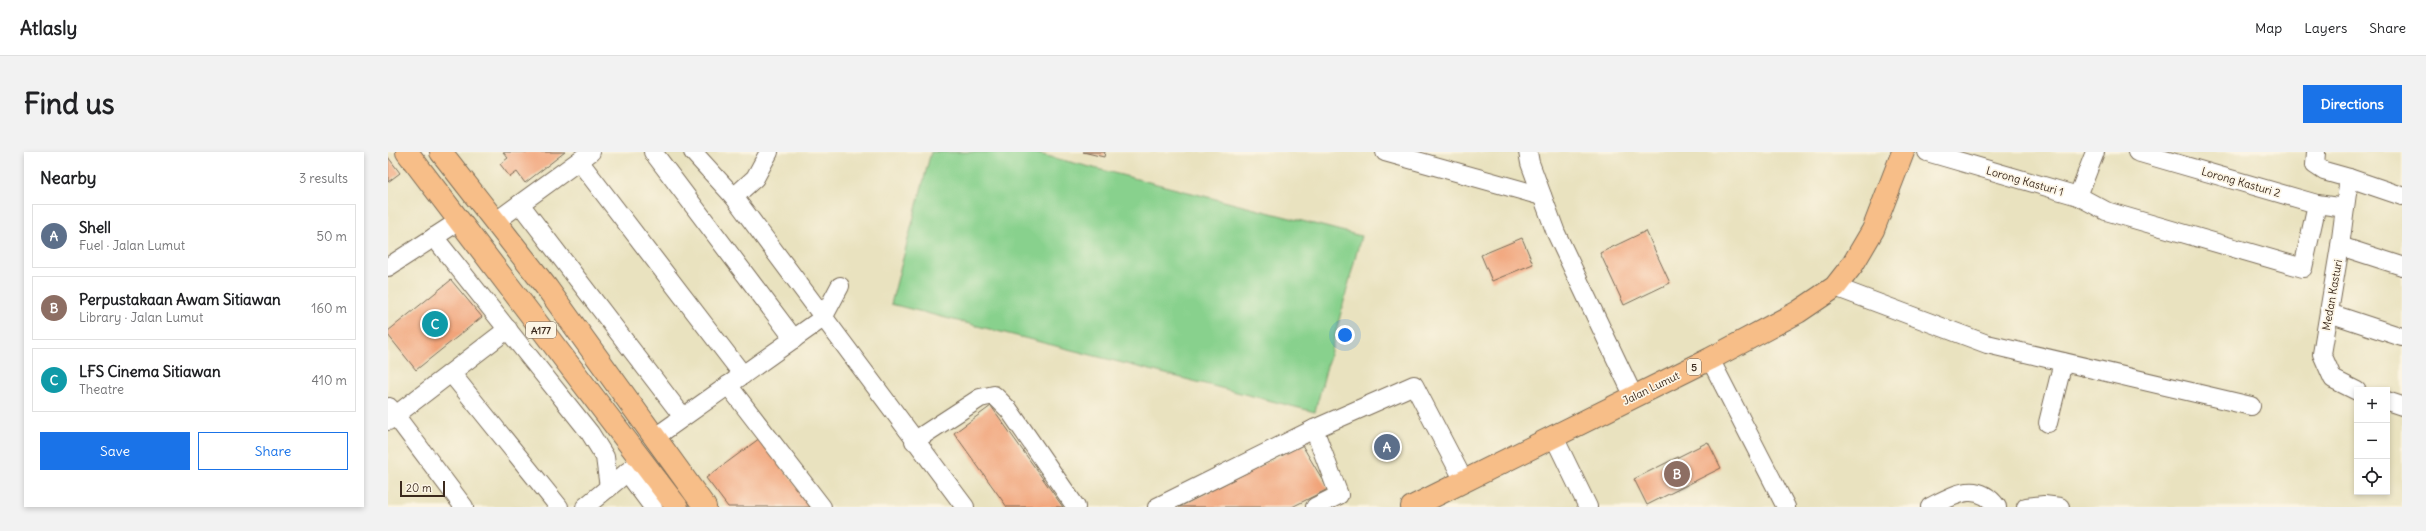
<!DOCTYPE html>
<html lang="en">
<head>
<meta charset="utf-8">
<style>
	:root { --surface:#fff; --page:#f2f2f2; --text:#202124; --muted:#757577; --line:#e0e0e0; --accent:#1a73e8 }
	body { margin:0; font-family:Delius,sans-serif; background:var(--page); color:var(--text) }
	.controls { position:absolute; right:12px; bottom:12px; display:grid; overflow:hidden; border-radius:0px; box-shadow:0 2px 6px #0003 }
	.controls button { width:36px; height:36px; display:grid; place-items:center; padding:0; border:0; border-bottom:1px solid var(--line); background:var(--surface); color:var(--text); font:20px sans-serif }
	.scale { position:absolute; left:12px; bottom:10px; width:45px; box-sizing:border-box; padding-left:4px; border:2px solid #3b2a1e; border-top:0; font-size:11px; line-height:14px; white-space:nowrap; color:#3b2a1e; -webkit-text-stroke:3px #fcf5e5; paint-order:stroke }
	.you { position:absolute; left:957px; top:183px; width:14px; height:14px; margin:-10px; border:3px solid #fff; border-radius:50%; background:#1a73e8; box-shadow:0 0 0 6px #1a73e833 }
	.badge { display:grid; place-items:center; width:26px; height:26px; border-radius:50%; background:var(--accent); color:#fff; font-size:13px; font-weight:700 }
	.pin { position:absolute; translate:-50% -50%; border:2px solid #fff; box-shadow:0 1px 4px #0006 }
	.list { margin:0; padding:0; list-style:none }
	h2 { display:flex; justify-content:space-between; align-items:center; height:52px; margin:0; padding:0 16px; font-size:17px }
	h2 small { font-size:13px; font-weight:400; color:var(--muted) }
	.list li { display:grid; grid-template-columns:26px 1fr auto; gap:12px; align-items:center; box-sizing:border-box; height:64px; margin:0 8px 8px; padding:0 8px; border:1px solid var(--line); border-radius:0px }
	.list b { display:block; font-size:15px; white-space:nowrap }
	.list p { margin:0; font-size:13px; white-space:nowrap; color:var(--muted) }
	.list em { font-size:13px; font-style:normal; color:var(--muted) }
	.actions { display:flex; gap:8px; padding:12px 16px }
	.actions a { flex:1; padding:9px 0; border:1px solid var(--accent); border-radius:0px; text-align:center; font-size:14px; color:var(--accent) }
	.actions .main { background:var(--accent); color:#fff }
	.icon { flex:none; width:22px; height:22px; fill:none; stroke:currentColor; stroke-width:2; stroke-linecap:round; stroke-linejoin:round }
	.map { position:relative; flex:none; width:2014px; height:355px; overflow:hidden; border-radius:0px }
	header { display:flex; align-items:center; gap:24px; box-sizing:border-box; height:56px; padding:0 20px; background:var(--surface); border-bottom:1px solid var(--line) }
	header strong { font-size:19px }
	nav { display:flex; gap:22px; margin-inline-start:auto; font-size:14px }
	.intro { display:flex; align-items:center; justify-content:space-between; box-sizing:border-box; height:96px; padding:0 24px }
	h1 { margin:0; font-size:28px }
	.button { padding:10px 18px; border-radius:0px; background:var(--accent); color:#fff; font-size:14px; font-weight:700 }
	main { display:flex; gap:24px; padding:0 24px }
	aside { flex:1; background:var(--surface); border-radius:0px; box-shadow:0 2px 6px #0003 }
	.map>svg:first-child { display:block }
	.green { fill:#88d18d; stroke:#627e56 }
	.building { fill:#f1a47a }
	.lines { fill:none; stroke-linecap:round; stroke-linejoin:round }
	.minor-casing { stroke:#786a56; stroke-width:20 }
	.highway-casing { stroke:#786a56; stroke-width:24 }
	.minor { stroke:#fff; stroke-width:18 }
	.highway { stroke:#f7be88; stroke-width:22 }
	.labels { text-anchor:middle; dominant-baseline:central; stroke-width:3.5; stroke-linejoin:round; paint-order:stroke }
	.shield { fill:#fcf5e5; stroke:#75675a; stroke-width:1 }
	.shield-label { font-size:10px; font-weight:bold; fill:#3b2a1e }
	.street-label { font-size:11px; fill:#3b2a1e; stroke:#fcf5e5 }
</style>
</head>
<body>
<header>
<strong>Atlasly</strong>
<nav><a>Map</a><a>Layers</a><a>Share</a></nav>
</header>
<div class="intro"><h1>Find us</h1><a class="button">Directions</a></div>
<main>
<aside>
<h2>Nearby<small>3 results</small></h2>
<ul class="list">
<li><span class="badge" style="background:#5c6f8a">A</span><div><b>Shell</b><p>Fuel · Jalan Lumut</p></div><em>50 m</em></li>
<li><span class="badge" style="background:#8d6e63">B</span><div><b>Perpustakaan Awam Sitiawan</b><p>Library · Jalan Lumut</p></div><em>160 m</em></li>
<li><span class="badge" style="background:#0f9aa8">C</span><div><b>LFS Cinema Sitiawan</b><p>Theatre</p></div><em>410 m</em></li>
</ul>
<div class="actions"><a class="main">Save</a><a>Share</a></div>
</aside>
<div class="map">
<svg width="2014" height="355" viewBox="0 0 2014 355">
	<rect width="100%" height="100%" fill="#fcf5e5"/>
	<filter id="ink" filterUnits="userSpaceOnUse"><feTurbulence type="fractalNoise" baseFrequency=".025" numOctaves="2"/><feDisplacementMap in="SourceGraphic" scale="8" xChannelSelector="R" yChannelSelector="G"/><feConvolveMatrix kernelMatrix="1 2 1 2 8 2 1 2 1" color-interpolation-filters="sRGB"/></filter>
	<filter id="wash" filterUnits="userSpaceOnUse"><feTurbulence type="fractalNoise" baseFrequency=".012" numOctaves="4" result="noise"/><feDisplacementMap in="SourceGraphic" scale="16" xChannelSelector="R" yChannelSelector="G"/><feGaussianBlur stdDeviation="0.9" result="paint"/><feColorMatrix in="noise" values="0 0 0 0 0 0 0 0 0 0 0 0 0 0 0 0 0 1.4 0 .05"/><feComposite in="paint" operator="in"/></filter>
	<g filter="url(#wash)">
		<rect width="100%" height="100%" fill="#e9e2bf"/>
		<path class="green" d="M 543,0 L 643,0 L 973,84 L 927,260 L 503,152 Z"/>
		<g id="blocks">
			<g class="building">
				<path d="M 115,0 L 177,0 L 137,31 L 129,20 L 122,25 L 112,12 L 120,6 Z"/>
				<path d="M 695,0 L 717,0 L 716,5 Z"/>
				<path d="M 0,5 L 12,21 L 0,30 Z"/>
				<path d="M 1258,79 L 1282,131 L 1236,153 L 1212,101 Z"/>
				<path d="M 1134,86 L 1145,112 L 1104,129 L 1093,103 Z"/>
				<path d="M 63,128 L 94,165 L 28,218 L 0,183 L 0,179 Z"/>
				<path d="M 603,254 L 675,355 L 619,355 L 566,281 Z"/>
				<path d="M 372,286 L 424,355 L 340,355 L 318,326 Z"/>
				<path d="M 1320,290 L 1333,316 L 1259,353 L 1246,327 Z"/>
				<path d="M 914,293 L 940,337 L 904,355 L 791,355 Z"/>
			</g>
		</g>
	</g>
	<g filter="url(#ink)">
		<use href="#blocks" fill-opacity="0" stroke="#786a56" stroke-width="1"/>
		<g class="lines">
			<g class="minor-casing">
				<g id="minor">
					<path d="M 265,0 L 406,187"/>
					<path d="M 305,0 L 346,45 L 577,355"/>
					<path d="M 997,0 L 1154,44"/>
					<path d="M 1140,0 L 1142,11 L 1168,81 L 1246,245"/>
					<path d="M 1539,0 L 1690,44 L 1707,0"/>
					<path d="M 1749,0 L 1929,52 L 1957,56"/>
					<path d="M 1928,0 L 1927,13 L 1936,19 L 1961,26 L 1952,94"/>
					<path d="M 191,9 L 355,223"/>
					<path d="M 1961,26 L 2014,44"/>
					<path d="M 1690,44 L 1718,59 L 1915,116 L 1929,52"/>
					<path d="M 346,45 L 367,26 L 381,0"/>
					<path d="M 132,52 L 295,265"/>
					<path d="M 107,70 L 203,0"/>
					<path d="M 46,85 L 202,281 L 217,305 L 221,336"/>
					<path d="M 0,115 L 71,69"/>
					<path d="M 1447,135 L 1599,192 L 1863,254"/>
					<path d="M 1941,161 L 2014,185"/>
					<path d="M 1322,207 L 1398,355"/>
					<path d="M 63,221 L 171,355"/>
					<path d="M 340,233 L 434,355"/>
					<path d="M 1969,239 L 1945,227 L 1934,202 L 1952,94 L 2014,114"/>
					<path d="M 1999,249 L 2014,254"/>
					<path d="M 1,255 L 76,355"/>
					<path d="M 0,269 L 120,177"/>
					<path d="M 1660,271 L 1675,210"/>
					<path d="M 926,277 L 951,343 L 927,355"/>
					<path d="M 1165,283 L 1200,355"/>
					<path d="M 266,286 L 435,166 L 452,134"/>
					<path d="M 526,289 L 592,246 L 606,243 L 621,258 L 688,355"/>
					<path d="M 239,320 L 265,355"/>
					<path d="M 197,355 L 254,308"/>
					<path d="M 769,355 L 926,277 L 1026,233 L 1076,329"/>
					<path d="M 1542,355 C 1566,343 1589,328 1609,355"/>
					<path d="M 1638,355 L 1656,353 L 1672,355"/>
				</g>
			</g>
			<g class="highway-casing">
				<g id="highway">
					<path d="M 19,0 L 289,355"/>
					<path d="M 53,0 L 159,136 L 317,355"/>
					<path d="M 1024,355 L 1322,207 L 1410,160 L 1447,135 L 1465,112 L 1485,78 L 1515,0"/>
				</g>
			</g>
			<use href="#minor" class="minor"/>
			<use href="#highway" class="highway"/>
		</g>
	</g>
	<g class="labels">
		<g class="shield">
			<rect x="138" y="170" width="30" height="16" rx="3"/>
			<rect x="1299" y="207" width="14" height="16" rx="3"/>
		</g>
		<g class="shield-label">
			<text x="153" y="178">A177</text>
			<text x="1306" y="215">5</text>
		</g>
		<g class="street-label">
			<text transform="translate(1637 29) rotate(16)">Lorong Kasturi 1</text>
			<text transform="translate(1853 30) rotate(16)">Lorong Kasturi 2</text>
			<text transform="translate(1944 143) rotate(-80)">Medan Kasturi</text>
			<text transform="translate(1263 236) rotate(-26)">Jalan Lumut</text>
		</g>
	</g>
</svg>
<div class="controls">
<button>+</button>
<button>−</button>
<button><svg class="icon" aria-label="locate" viewBox="0 0 24 24"><circle cx="12" cy="12" r="6"/><path d="M12 2v4M12 18v4M2 12h4M18 12h4"/></svg></button>
</div>
<div class="scale">20 m</div>
<div class="you"></div>
<div class="pin badge" style="left:999px;top:295px;background:#5c6f8a">A</div>
<div class="pin badge" style="left:1289px;top:322px;background:#8d6e63">B</div>
<div class="pin badge" style="left:47px;top:172px;background:#0f9aa8">C</div>
</div>
</main>
</body>
</html>
